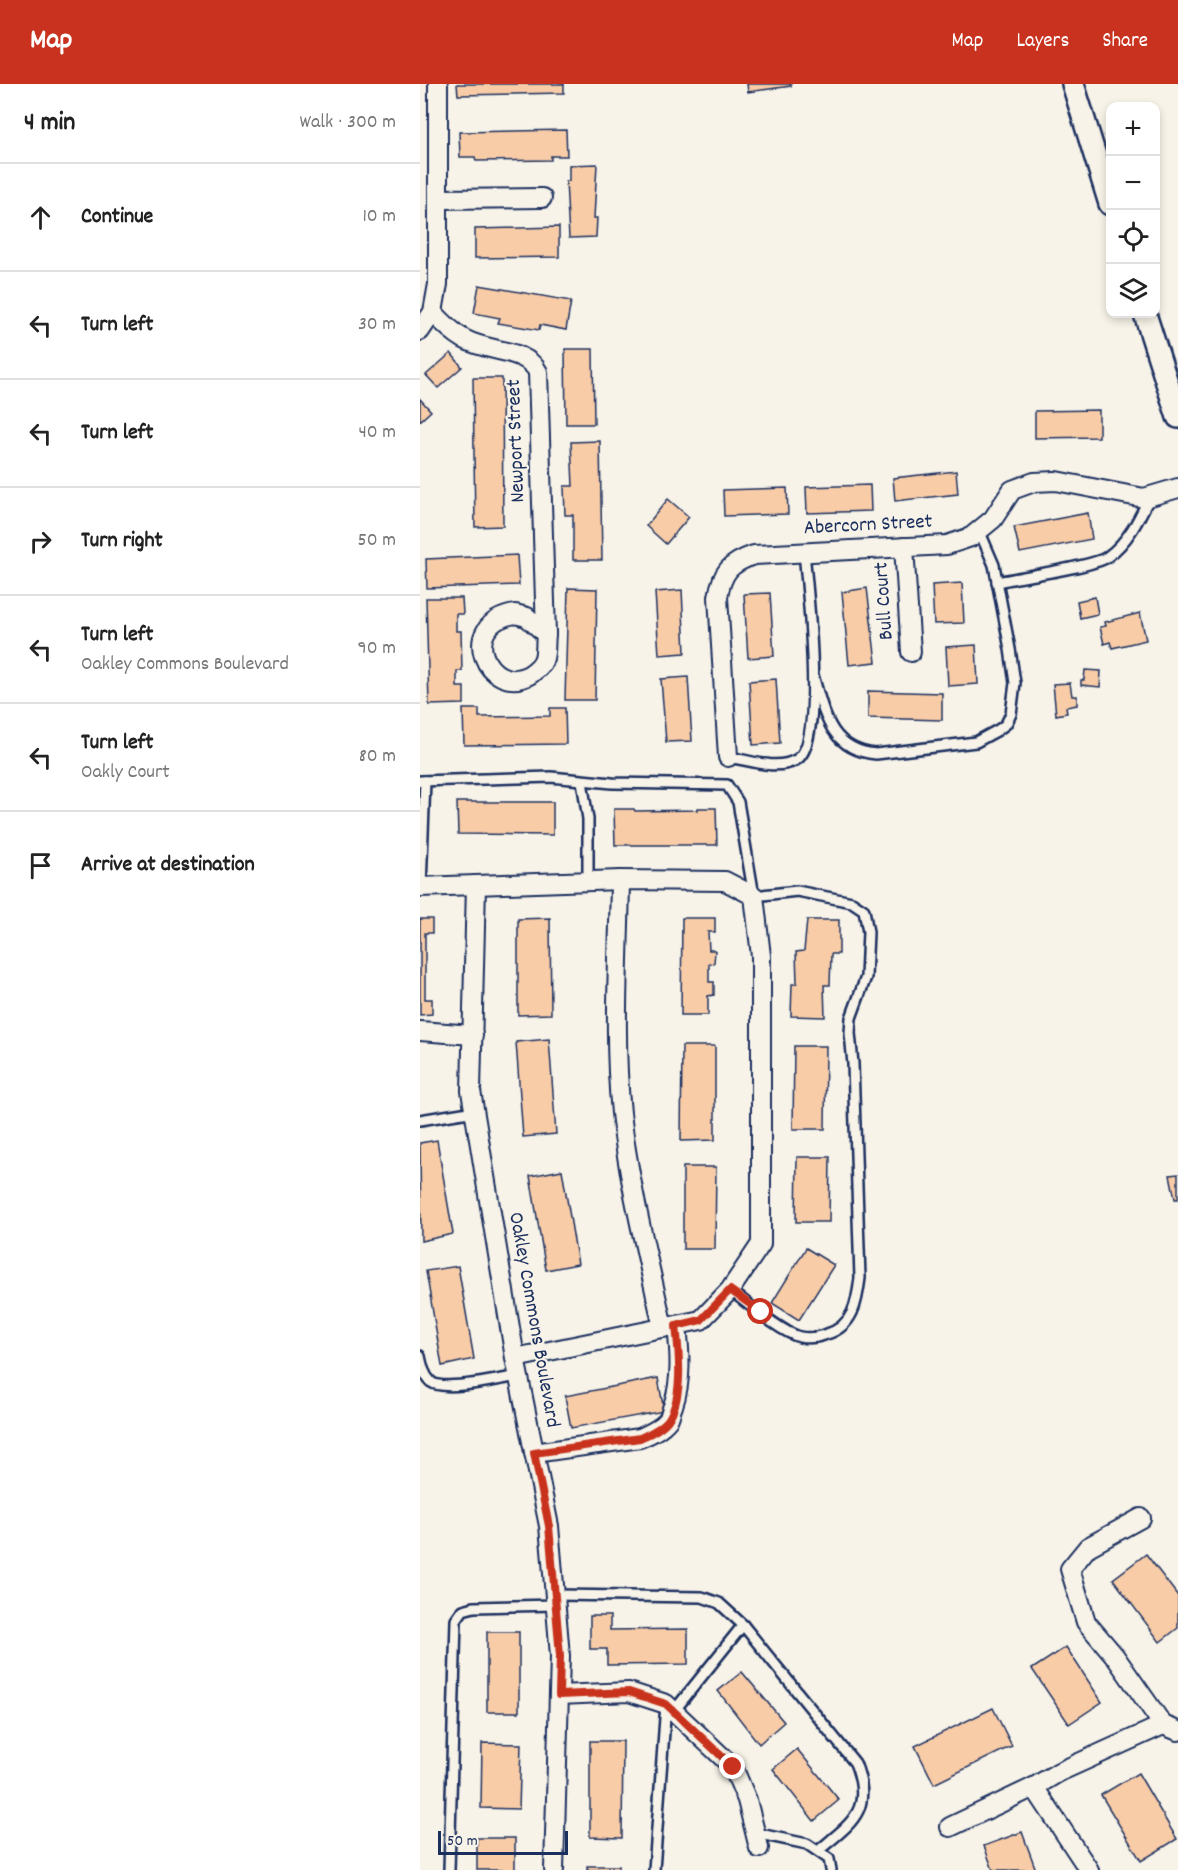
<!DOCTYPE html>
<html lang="en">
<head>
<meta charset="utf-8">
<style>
	:root { --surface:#fff; --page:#f2f2f2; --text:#222; --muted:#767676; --line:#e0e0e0; --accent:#c8321e }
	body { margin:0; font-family:Dekko,sans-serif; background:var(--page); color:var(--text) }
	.controls { position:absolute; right:18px; top:18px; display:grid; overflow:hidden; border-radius:12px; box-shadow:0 3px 9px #0003 }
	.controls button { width:54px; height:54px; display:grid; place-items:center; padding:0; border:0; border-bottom:2px solid var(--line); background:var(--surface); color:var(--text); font:30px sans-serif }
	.scale { position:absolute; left:18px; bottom:15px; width:130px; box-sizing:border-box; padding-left:6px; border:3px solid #1b2f5e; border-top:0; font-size:16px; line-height:21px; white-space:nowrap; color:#1b2f5e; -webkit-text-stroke:4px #f7f3e8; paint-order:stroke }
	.stop { position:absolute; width:18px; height:18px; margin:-14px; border:4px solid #c8321e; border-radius:50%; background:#fff }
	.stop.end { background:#c8321e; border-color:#fff; box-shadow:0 2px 6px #0008 }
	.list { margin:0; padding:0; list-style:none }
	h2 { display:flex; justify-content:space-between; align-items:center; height:78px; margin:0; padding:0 24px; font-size:26px }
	h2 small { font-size:20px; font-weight:400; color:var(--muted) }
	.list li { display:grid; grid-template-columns:39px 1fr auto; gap:18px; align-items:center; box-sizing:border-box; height:108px; padding:0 24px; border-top:2px solid var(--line) }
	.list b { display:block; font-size:22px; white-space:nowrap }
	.list p { margin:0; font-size:20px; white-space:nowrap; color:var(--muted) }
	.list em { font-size:20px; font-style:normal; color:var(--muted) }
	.icon { flex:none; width:33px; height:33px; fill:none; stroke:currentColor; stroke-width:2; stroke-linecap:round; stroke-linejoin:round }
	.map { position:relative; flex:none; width:758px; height:1786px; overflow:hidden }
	header { display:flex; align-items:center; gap:36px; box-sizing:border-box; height:84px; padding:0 30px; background:var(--accent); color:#fff }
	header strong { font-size:28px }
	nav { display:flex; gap:33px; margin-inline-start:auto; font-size:21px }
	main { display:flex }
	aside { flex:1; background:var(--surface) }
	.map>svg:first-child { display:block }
	.building { fill:#f8cca7; stroke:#1b2f5e; stroke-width:1.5 }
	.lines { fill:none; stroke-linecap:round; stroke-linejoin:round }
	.service-casing { stroke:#1b2f5e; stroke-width:14 }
	.minor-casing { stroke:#1b2f5e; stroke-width:22 }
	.tertiary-casing { stroke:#1b2f5e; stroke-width:26 }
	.service { stroke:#f7f3e8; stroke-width:9 }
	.minor { stroke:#f7f3e8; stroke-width:18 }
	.tertiary { stroke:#f7f3e8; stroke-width:21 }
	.route { stroke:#c8321e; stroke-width:8 }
	.labels { text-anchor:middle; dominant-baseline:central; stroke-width:4.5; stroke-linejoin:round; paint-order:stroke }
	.street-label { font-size:21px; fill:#1b2f5e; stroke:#f7f3e8 }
</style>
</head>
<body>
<header>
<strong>Map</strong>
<nav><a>Map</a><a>Layers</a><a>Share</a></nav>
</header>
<main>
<aside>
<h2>4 min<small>Walk · 300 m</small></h2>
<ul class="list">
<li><svg class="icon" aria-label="ahead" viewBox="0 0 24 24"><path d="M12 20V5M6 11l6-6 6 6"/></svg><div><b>Continue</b></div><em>10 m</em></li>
<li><svg class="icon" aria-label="left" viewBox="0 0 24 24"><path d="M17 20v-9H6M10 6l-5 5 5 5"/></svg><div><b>Turn left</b></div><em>30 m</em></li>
<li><svg class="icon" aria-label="left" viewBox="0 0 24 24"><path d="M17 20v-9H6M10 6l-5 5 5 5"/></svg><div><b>Turn left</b></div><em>40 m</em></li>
<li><svg class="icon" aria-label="right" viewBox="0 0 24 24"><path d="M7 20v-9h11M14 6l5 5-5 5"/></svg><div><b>Turn right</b></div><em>50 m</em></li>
<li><svg class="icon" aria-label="left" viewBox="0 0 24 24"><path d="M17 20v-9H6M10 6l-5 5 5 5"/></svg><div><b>Turn left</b><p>Oakley Commons Boulevard</p></div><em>90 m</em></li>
<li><svg class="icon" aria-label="left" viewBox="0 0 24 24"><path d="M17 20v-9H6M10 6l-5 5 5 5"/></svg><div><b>Turn left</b><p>Oakly Court</p></div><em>80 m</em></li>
<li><svg class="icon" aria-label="arrive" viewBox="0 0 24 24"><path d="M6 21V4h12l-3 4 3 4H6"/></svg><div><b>Arrive at destination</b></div></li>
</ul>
</aside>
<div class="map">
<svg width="758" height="1786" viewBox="0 0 758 1786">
	<rect width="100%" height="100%" fill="#f7f3e8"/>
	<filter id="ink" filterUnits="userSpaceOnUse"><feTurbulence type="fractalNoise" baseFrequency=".0167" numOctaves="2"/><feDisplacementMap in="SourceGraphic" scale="12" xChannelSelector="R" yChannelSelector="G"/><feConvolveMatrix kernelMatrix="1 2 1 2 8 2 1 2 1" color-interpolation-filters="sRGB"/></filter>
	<g filter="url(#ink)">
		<g class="building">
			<path d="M 37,0 L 144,0 L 144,9 L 38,11 Z"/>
			<path d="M 327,0 L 371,0 L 371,2 L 328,8 Z"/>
			<path d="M 146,46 L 147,72 L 131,72 L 131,76 L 56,77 L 55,73 L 40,73 L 39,48 Z"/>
			<path d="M 177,80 L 174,134 L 177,134 L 176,153 L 149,154 L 146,97 L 149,97 L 149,81 Z"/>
			<path d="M 139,143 L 139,173 L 55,174 L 55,145 Z"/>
			<path d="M 59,201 L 151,217 L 146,246 L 120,241 L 119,246 L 78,239 L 80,234 L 54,229 Z"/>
			<path d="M 145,265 L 173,265 L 174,340 L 146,340 Z"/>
			<path d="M 31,269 L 42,283 L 18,304 L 6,291 Z"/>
			<path d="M 53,294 L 82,294 L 83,442 L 55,443 Z"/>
			<path d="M 0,315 L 11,327 L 0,337 Z"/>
			<path d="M 679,326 L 679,353 L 615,354 L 615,327 Z"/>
			<path d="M 180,357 L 182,476 L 153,476 L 153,431 L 145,431 L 144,402 L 153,402 L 151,358 Z"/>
			<path d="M 536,387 L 538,410 L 475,417 L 473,394 Z"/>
			<path d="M 450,401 L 451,427 L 387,429 L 386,403 Z"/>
			<path d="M 367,404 L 368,430 L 304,432 L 303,406 Z"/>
			<path d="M 248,415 L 269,433 L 246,460 L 226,442 Z"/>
			<path d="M 668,429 L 672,455 L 600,469 L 594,443 Z"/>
			<path d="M 97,471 L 99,501 L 7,504 L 6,475 Z"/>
			<path d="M 542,499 L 544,539 L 514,540 L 512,501 Z"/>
			<path d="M 148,504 L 177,505 L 175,616 L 145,616 Z"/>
			<path d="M 447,504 L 456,578 L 429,581 L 422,508 Z"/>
			<path d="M 262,506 L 265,569 L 239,571 L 235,508 Z"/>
			<path d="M 350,509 L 354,572 L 328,574 L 324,510 Z"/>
			<path d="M 675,513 L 678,530 L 660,534 L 657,517 Z"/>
			<path d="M 6,514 L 42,514 L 43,530 L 36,530 L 36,547 L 41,547 L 42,587 L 37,587 L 37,603 L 44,603 L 44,620 L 9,621 Z"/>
			<path d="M 720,529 L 726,556 L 692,564 L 690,558 L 684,560 L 680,543 L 686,542 L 685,538 Z"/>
			<path d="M 556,561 L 558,600 L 528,602 L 526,563 Z"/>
			<path d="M 665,586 L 681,587 L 680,603 L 661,601 L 661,596 L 664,596 Z"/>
			<path d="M 268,593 L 272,657 L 246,658 L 241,595 Z"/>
			<path d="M 356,595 L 360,659 L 333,661 L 329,597 Z"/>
			<path d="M 650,599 L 652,612 L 657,612 L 657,621 L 646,623 L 647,629 L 636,631 L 633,600 Z"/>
			<path d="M 448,607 L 522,609 L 522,636 L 448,634 Z"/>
			<path d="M 130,624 L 145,624 L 146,660 L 44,661 L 43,625 L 59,625 L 59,633 L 130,632 Z"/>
			<path d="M 37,718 L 133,718 L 133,751 L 38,750 Z"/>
			<path d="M 278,724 L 296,724 L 297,761 L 195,761 L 194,725 L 214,725 L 215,727 L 278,726 Z"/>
			<path d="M 130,834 L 131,930 L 98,931 L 98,835 Z"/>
			<path d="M 262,834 L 295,834 L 295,848 L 288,848 L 289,866 L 295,866 L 294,879 L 289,880 L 289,898 L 294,898 L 294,911 L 288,912 L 288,931 L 261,931 Z"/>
			<path d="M 0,835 L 12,835 L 12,849 L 5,849 L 5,915 L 12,915 L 12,930 L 0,931 Z"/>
			<path d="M 387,836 L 419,836 L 419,870 L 411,870 L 410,901 L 404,901 L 405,933 L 371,932 L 372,900 L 377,899 L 376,868 L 384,867 Z"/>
			<path d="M 129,955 L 136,1050 L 103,1053 L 96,958 Z"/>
			<path d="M 262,962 L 295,962 L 295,1056 L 261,1057 Z"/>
			<path d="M 374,962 L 406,962 L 405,1045 L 373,1045 Z"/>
			<path d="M 17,1056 L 33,1150 L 1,1157 L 0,1059 Z"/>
			<path d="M 377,1073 L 410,1073 L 409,1138 L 376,1138 Z"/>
			<path d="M 263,1083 L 296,1083 L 295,1165 L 263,1165 Z"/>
			<path d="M 142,1086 L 158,1180 L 126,1186 L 110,1092 Z"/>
			<path d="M 758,1090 L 758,1115 L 755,1115 L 750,1091 Z"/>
			<path d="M 386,1164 L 414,1181 L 379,1236 L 352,1219 Z"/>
			<path d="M 38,1182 L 54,1275 L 22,1282 L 6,1187 Z"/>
			<path d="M 238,1294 L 244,1327 L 151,1344 L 145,1312 Z"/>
			<path d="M 726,1470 L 758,1512 L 758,1544 L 740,1558 L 693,1495 Z"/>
			<path d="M 170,1532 L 190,1532 L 190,1546 L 268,1545 L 268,1580 L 187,1581 L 187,1565 L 170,1565 Z"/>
			<rect x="67" y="1548" width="32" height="80"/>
			<path d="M 646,1563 L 682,1618 L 649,1640 L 612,1585 Z"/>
			<path d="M 322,1588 L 364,1638 L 339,1660 L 298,1607 Z"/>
			<path d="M 573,1624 L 592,1662 L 514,1700 L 495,1662 Z"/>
			<path d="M 170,1657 L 203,1657 L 202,1754 L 170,1753 Z"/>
			<path d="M 62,1659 L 101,1660 L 99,1725 L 61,1724 Z"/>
			<path d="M 377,1665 L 419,1716 L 394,1737 L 353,1685 Z"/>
			<path d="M 718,1689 L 757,1755 L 721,1777 L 681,1711 Z"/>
			<path d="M 602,1748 L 616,1786 L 573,1786 L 564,1762 Z"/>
			<rect x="57" y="1754" width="38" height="32"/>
			<rect x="167" y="1782" width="32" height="4"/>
		</g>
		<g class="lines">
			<g class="service-casing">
				<g id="service">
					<path d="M 577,498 C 598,493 673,483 687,473 C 708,458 719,435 730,412"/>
					<path d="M 393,591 C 404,629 410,666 456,670 L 556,658 L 578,646 L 586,640 L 591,630 L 595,599 L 590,565 L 574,481 L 559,446"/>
					<path d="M 308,673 C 329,676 356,687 376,676 C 406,661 387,502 384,468"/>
					<path d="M 0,697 L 131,693 L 192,699 L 307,701 L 318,718 L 334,812 L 377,807 L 432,818 L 444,826 L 448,848 L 446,893 L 431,934 L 430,949 L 433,980 L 440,1194 C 437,1219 433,1242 407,1250 C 399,1253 389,1255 380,1253 C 362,1249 326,1218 310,1206"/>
					<path d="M 162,697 L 168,735 L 168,797"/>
					<path d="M 1,803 L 5,697"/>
					<path d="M 0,1036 L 55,1027"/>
					<path d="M 0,1272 C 2,1282 4,1291 11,1298 C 24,1308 81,1295 99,1292"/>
					<path d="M 135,1511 L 282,1513 L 299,1519 L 323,1541 L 435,1679 C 454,1727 431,1739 398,1767"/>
					<path d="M 254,1627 L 323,1541"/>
					<path d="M 335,1749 L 387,1760 L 409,1775 L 411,1786"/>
					<path d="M 29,1786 L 36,1536 L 43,1526 L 54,1523 L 136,1521"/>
					<path d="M 234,1786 L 246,1620"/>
				</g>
			</g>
			<g class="minor-casing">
				<g id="minor">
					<path d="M 18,115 L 122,114"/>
					<path d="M 13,228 C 22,238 32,248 44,255 C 69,269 106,264 118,288 L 126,550"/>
					<path d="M 0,247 L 13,228 L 18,200 L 18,0"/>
					<path d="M 484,463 L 491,568"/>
					<path d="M 95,530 L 107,533 L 126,550 C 125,558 126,567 124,574 C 122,582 115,587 109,591 C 68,613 35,540 95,530 Z"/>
					<path d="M 308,673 L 298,513 C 302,488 310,479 334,471 L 527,461 L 551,453 L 573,435 L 592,406 L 614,398 L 636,397 L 724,414 L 758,404"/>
					<path d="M 200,796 C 199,873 193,952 201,1029 C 209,1101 228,1173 243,1244"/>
					<path d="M 56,801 L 51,1007 L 95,1274 L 129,1442 L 140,1572 L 134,1786"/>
					<path d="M 0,803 L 200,796 L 305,797 L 334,812 L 341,872 L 341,1160 L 310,1206 L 281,1236 L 95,1274"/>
					<path d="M 0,947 L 53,951"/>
					<path d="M 114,1369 L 220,1354 C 229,1350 241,1345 248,1336 C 250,1333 251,1326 253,1322 C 262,1296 260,1269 257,1242"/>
					<path d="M 721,1434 L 668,1463 L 650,1485 L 666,1538 L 694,1571 L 743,1641 L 758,1647"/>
					<path d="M 139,1611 L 209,1608 L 246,1620 L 313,1683 L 327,1716 L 339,1764"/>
					<path d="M 614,1703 L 669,1786"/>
					<path d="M 530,1743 L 614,1703 L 639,1688 L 743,1641"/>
				</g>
			</g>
			<g class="tertiary-casing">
				<g id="tertiary">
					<path d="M 653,0 L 690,120"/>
					<path d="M 725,230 L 758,333"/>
				</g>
			</g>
			<use href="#service" class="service"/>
			<use href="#minor" class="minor"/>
			<use href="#tertiary" class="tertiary"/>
		</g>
	</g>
	<g class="lines" filter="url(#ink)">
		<path class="route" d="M 313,1683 L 246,1620 L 209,1608 L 139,1611 L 140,1572 L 129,1442 L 114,1369 L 220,1354 C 229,1350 241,1345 248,1336 C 264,1313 259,1268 256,1242 L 281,1236 L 310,1206 L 341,1228"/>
	</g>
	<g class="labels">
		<g class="street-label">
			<text transform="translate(97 357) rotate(-92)">Newport Street</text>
			<text transform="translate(448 442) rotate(-3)">Abercorn Street</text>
			<text transform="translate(465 517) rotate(-94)">Bull Court</text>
			<text transform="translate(113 1236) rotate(80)">Oakley Commons Boulevard</text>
		</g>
	</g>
</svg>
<div class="controls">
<button>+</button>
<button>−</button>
<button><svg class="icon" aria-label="locate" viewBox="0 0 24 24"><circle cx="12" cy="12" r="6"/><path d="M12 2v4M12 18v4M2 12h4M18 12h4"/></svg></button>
<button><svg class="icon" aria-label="layers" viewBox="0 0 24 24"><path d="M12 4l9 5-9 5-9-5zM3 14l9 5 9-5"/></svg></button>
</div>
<div class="scale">50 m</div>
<div class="stop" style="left:341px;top:1228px"></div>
<div class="stop end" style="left:313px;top:1683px"></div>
</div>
</main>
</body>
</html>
